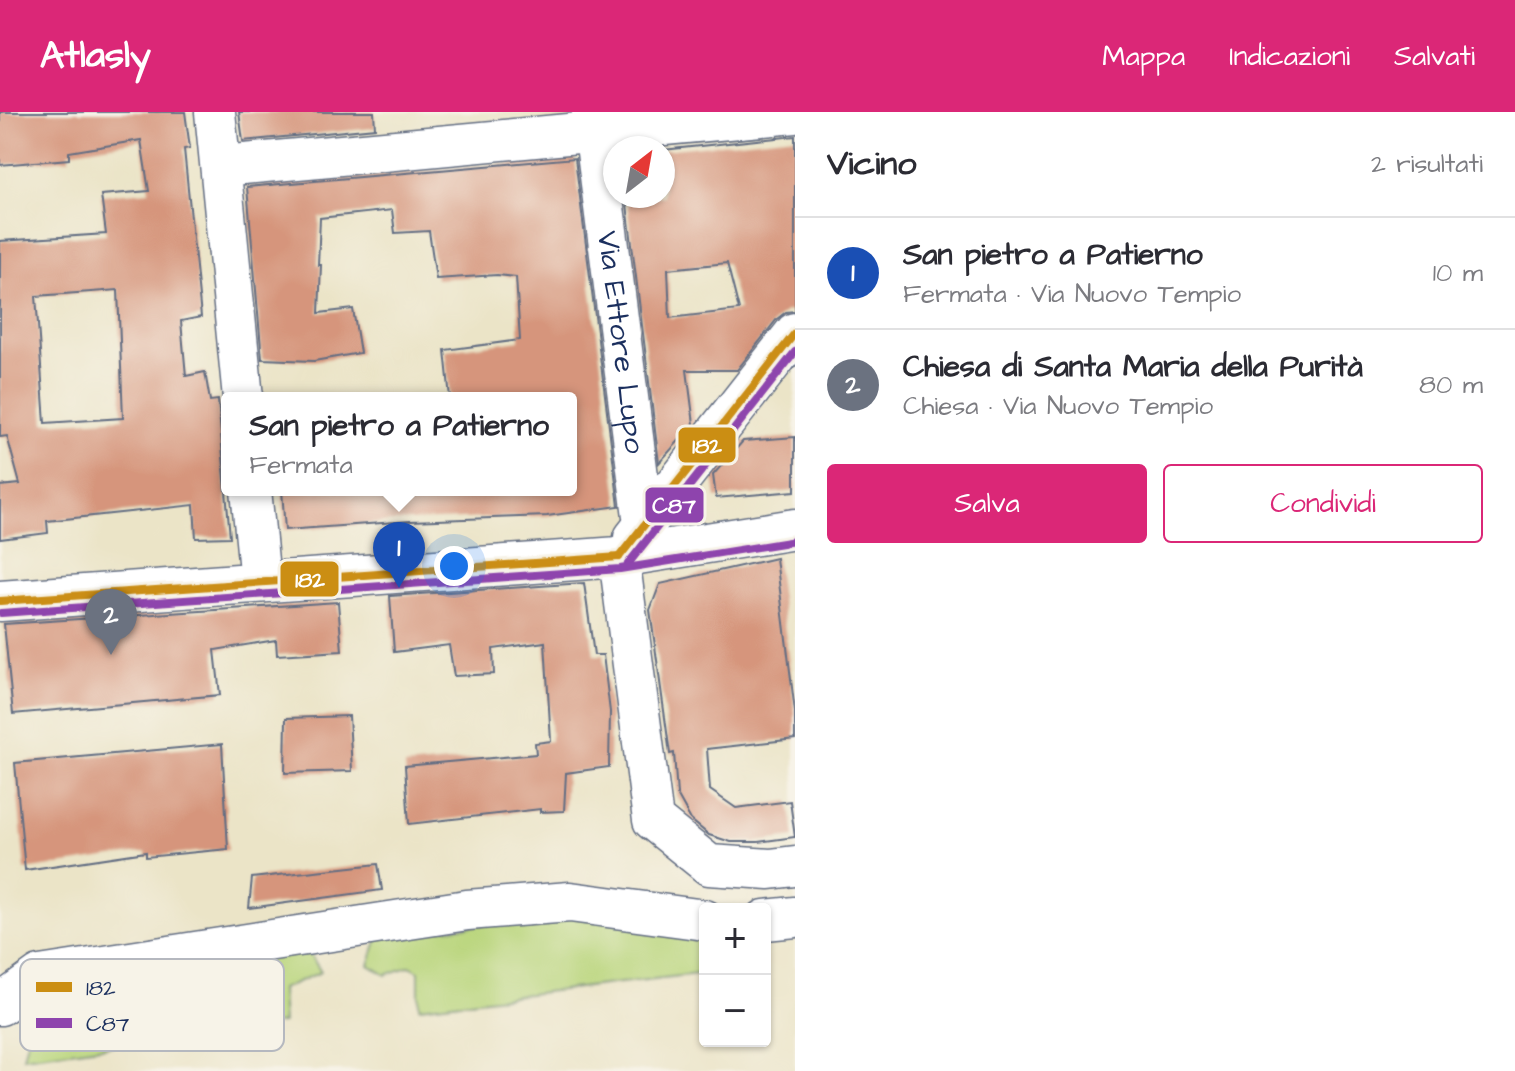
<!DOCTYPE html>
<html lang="it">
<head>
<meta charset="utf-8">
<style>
	:root { --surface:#fff; --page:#f7f7f7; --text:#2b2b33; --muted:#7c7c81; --line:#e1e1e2; --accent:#db2777 }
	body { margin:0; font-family:"Architects Daughter",sans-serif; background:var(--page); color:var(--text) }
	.controls { position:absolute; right:24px; bottom:24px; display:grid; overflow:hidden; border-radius:8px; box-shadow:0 2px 6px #0004 }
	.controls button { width:72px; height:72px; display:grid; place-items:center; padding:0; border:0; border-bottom:2px solid var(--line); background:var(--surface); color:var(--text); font:40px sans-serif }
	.compass { position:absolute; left:603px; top:24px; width:72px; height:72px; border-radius:50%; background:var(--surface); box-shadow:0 2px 6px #0004; rotate:31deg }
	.you { position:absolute; left:454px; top:454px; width:28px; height:28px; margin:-20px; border:6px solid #fff; border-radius:50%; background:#1a73e8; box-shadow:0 0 0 12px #1a73e833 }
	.badge { display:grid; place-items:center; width:52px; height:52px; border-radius:50%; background:var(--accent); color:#fff; font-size:26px; font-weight:700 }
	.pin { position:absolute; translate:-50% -66px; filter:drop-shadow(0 2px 4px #0008) }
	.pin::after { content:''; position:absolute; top:42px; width:28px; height:24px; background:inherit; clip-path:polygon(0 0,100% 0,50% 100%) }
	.popup { position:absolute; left:221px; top:280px; width:356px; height:104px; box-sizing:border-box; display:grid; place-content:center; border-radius:8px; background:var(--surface); filter:drop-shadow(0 2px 6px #0005); font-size:26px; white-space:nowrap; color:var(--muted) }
	.popup b { font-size:30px; color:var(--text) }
	.popup::after { content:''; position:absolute; left:50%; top:100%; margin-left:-16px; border:16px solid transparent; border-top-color:var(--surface) }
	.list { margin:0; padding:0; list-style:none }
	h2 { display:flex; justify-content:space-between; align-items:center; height:104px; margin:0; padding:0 32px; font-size:34px }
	h2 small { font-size:26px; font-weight:400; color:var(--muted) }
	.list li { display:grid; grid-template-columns:52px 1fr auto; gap:24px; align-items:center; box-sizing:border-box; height:112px; padding:0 32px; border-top:2px solid var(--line) }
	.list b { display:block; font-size:30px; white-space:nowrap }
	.list p { margin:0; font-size:26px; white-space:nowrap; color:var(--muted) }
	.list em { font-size:26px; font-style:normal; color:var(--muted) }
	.actions { display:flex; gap:16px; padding:24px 32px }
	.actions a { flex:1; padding:18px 0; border:2px solid var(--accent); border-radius:8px; text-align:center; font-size:28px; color:var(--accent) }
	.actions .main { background:var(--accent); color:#fff }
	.map { position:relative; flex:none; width:795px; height:959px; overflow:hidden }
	header { display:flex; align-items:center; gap:48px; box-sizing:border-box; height:112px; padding:0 40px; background:var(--accent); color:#fff }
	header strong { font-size:38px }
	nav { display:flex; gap:44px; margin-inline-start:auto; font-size:28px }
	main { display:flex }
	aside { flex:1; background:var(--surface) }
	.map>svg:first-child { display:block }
	.green { fill:#b9d57b; stroke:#6a826c; stroke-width:2 }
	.building { fill:#d6957b; fill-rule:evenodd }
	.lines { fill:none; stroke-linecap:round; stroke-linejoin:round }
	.minor-casing { stroke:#646e83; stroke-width:43 }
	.minor { stroke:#fff; stroke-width:40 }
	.bus-1-casing { stroke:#f7f3e8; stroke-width:14 }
	.bus-2-casing { stroke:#f7f3e8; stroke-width:14 }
	.bus-1 { stroke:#cb8e13; stroke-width:8 }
	.bus-2 { stroke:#8e44ad; stroke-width:8 }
	.labels { text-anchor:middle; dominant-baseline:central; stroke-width:7; stroke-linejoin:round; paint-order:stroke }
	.street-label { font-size:30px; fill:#1b2f5e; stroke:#f7f3e8 }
	.key { fill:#f7f3e8; stroke:#b5b8bf; stroke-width:2 }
	.key-label { font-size:22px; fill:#1b2f5e }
	.line-badge { stroke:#f7f3e8; stroke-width:3 }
	.badge-label { font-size:22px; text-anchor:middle; font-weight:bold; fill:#fff }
</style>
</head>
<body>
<header>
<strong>Atlasly</strong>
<nav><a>Mappa</a><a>Indicazioni</a><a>Salvati</a></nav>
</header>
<main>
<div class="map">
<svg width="795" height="959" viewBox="0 0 795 959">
	<rect width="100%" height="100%" fill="#f7f3e8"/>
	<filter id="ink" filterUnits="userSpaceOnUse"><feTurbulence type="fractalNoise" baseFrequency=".0125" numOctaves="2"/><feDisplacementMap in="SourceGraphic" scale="16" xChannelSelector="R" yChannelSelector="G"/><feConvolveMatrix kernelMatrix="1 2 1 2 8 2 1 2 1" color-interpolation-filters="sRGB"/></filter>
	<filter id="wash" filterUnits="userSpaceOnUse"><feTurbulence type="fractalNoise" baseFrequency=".006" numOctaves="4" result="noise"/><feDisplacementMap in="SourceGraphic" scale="32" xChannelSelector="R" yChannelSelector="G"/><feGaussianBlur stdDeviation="1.8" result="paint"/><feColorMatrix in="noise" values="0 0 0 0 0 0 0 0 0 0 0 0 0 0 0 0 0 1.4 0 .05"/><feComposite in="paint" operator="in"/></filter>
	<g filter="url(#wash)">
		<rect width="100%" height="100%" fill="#ebe4c7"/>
		<g class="green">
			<path d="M 573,804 L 705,820 L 705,861 L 419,895 L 419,859 L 410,854 L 386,863 L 369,853 L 379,823 Z"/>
			<path d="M 305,834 L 321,860 L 281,877 L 283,911 L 23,945 L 37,885 Z"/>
		</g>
		<g id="blocks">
			<g class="building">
				<path d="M 0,0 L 185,0 L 190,36 L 184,37 L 201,205 L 181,209 L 186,264 L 205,260 L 210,289 L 218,288 L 230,425 L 196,426 L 194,393 L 47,409 L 48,421 L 0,427 L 0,374 L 20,372 L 7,324 L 0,325 L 0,129 L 106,122 L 101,83 L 149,79 L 141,28 L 69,40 L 69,47 L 0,53 ZM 118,178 L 123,306 L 45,311 L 36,184 Z"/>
				<path d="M 239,0 L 374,0 L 375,16 L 243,29 Z"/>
				<path d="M 795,24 L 795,199 L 786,200 L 777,207 L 737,258 L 687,258 L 694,312 L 659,351 L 626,84 L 663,84 L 663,38 ZM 727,151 L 739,198 L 670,206 L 668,157 Z"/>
				<path d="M 575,46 L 619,394 L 547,404 L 410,409 L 285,418 L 282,378 L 571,378 L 571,286 L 450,286 L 445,238 L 520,228 L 516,165 L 497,163 L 436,167 L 429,119 L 395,121 L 392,98 L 320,106 L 318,153 L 321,153 L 319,201 L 353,197 L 360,241 L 314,249 L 262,247 L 247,75 Z"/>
				<path d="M 795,325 L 795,379 L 716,386 L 713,363 L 743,329 Z"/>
				<path d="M 776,446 L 795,600 L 795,627 L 707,637 L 710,678 L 736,696 L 790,689 L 795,725 L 758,730 L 731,730 L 709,723 L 691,708 L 677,683 L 674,641 L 670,642 L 650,498 L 660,472 Z"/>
				<path d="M 584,471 L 594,543 L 603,543 L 610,600 L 609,655 L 566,661 L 564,699 L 540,700 L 540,697 L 409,712 L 405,654 L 536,642 L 535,631 L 551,629 L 545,530 L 493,537 L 494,562 L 454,564 L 449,533 L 394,540 L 390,484 Z"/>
				<path d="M 338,490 L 342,539 L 277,543 L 276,528 L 215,538 L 220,583 L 13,602 L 4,512 Z"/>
				<path d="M 349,604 L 352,659 L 285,661 L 286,606 Z"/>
				<path d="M 222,632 L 228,737 L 146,745 L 146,740 L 25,758 L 15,651 Z"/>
				<path d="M 378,752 L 382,778 L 249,796 L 252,766 Z"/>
			</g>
		</g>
	</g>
	<g filter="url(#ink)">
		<use href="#blocks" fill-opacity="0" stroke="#646e83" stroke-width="2"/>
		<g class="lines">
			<g class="minor-casing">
				<g id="minor">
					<path d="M 215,0 L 243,286"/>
					<path id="s1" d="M 592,0 L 644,412"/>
					<path d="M 222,54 L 795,1"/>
					<path d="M 251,378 L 260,469"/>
					<path d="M 634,426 L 795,221"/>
					<path d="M 619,445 L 653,708 L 709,753 L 770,757 L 795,754"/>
					<path d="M 0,489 L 619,445 L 795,417"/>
					<path d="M 765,808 L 795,805"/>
					<path d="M 0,893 L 40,864 L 467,798 L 570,790 L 705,808"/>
				</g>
			</g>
			<use href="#minor" class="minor"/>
			<g class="bus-1-casing">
				<g id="bus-1">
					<path d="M 619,445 L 795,221"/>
					<path d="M 0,489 L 619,445"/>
				</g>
			</g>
			<g class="bus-2-casing">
				<g id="bus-2">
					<path d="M 628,452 L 795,240"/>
					<path d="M 1,501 L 620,457 L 795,429"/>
				</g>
			</g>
			<use href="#bus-1" class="bus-1"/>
			<use href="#bus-2" class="bus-2"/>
		</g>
	</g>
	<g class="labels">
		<g class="street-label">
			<text stroke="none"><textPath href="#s1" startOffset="232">Via Ettore Lupo</textPath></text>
		</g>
	</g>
	<rect x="20" y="847" width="264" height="92" rx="12" class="key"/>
	<rect x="36" y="870" width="36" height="10" fill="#cb8e13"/>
	<rect x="36" y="906" width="36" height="10" fill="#8e44ad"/>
	<g class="key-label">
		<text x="86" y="883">182</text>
		<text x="86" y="919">C87</text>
	</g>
	<g class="line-badge">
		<rect x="677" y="314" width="60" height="38" rx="8" fill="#cb8e13"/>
		<rect x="644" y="374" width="61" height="38" rx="8" fill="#8e44ad"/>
		<rect x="279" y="448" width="61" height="38" rx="8" fill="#cb8e13"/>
	</g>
	<g class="badge-label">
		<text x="707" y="341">182</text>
		<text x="674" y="401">C87</text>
		<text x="310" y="475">182</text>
	</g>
</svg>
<div class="controls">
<button>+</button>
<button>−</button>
</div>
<svg class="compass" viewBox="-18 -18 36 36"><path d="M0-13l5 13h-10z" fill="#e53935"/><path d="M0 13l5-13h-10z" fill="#7c7c81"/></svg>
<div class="you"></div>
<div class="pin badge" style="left:399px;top:476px;background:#1a4fb4">1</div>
<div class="popup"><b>San pietro a Patierno</b>Fermata</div>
<div class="pin badge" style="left:111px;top:543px;background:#6b7280">2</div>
</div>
<aside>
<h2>Vicino<small>2 risultati</small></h2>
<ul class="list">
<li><span class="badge" style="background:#1a4fb4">1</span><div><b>San pietro a Patierno</b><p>Fermata · Via Nuovo Tempio</p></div><em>10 m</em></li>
<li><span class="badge" style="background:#6b7280">2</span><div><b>Chiesa di Santa Maria della Purità</b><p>Chiesa · Via Nuovo Tempio</p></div><em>80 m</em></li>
</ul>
<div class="actions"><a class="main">Salva</a><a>Condividi</a></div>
</aside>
</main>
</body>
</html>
